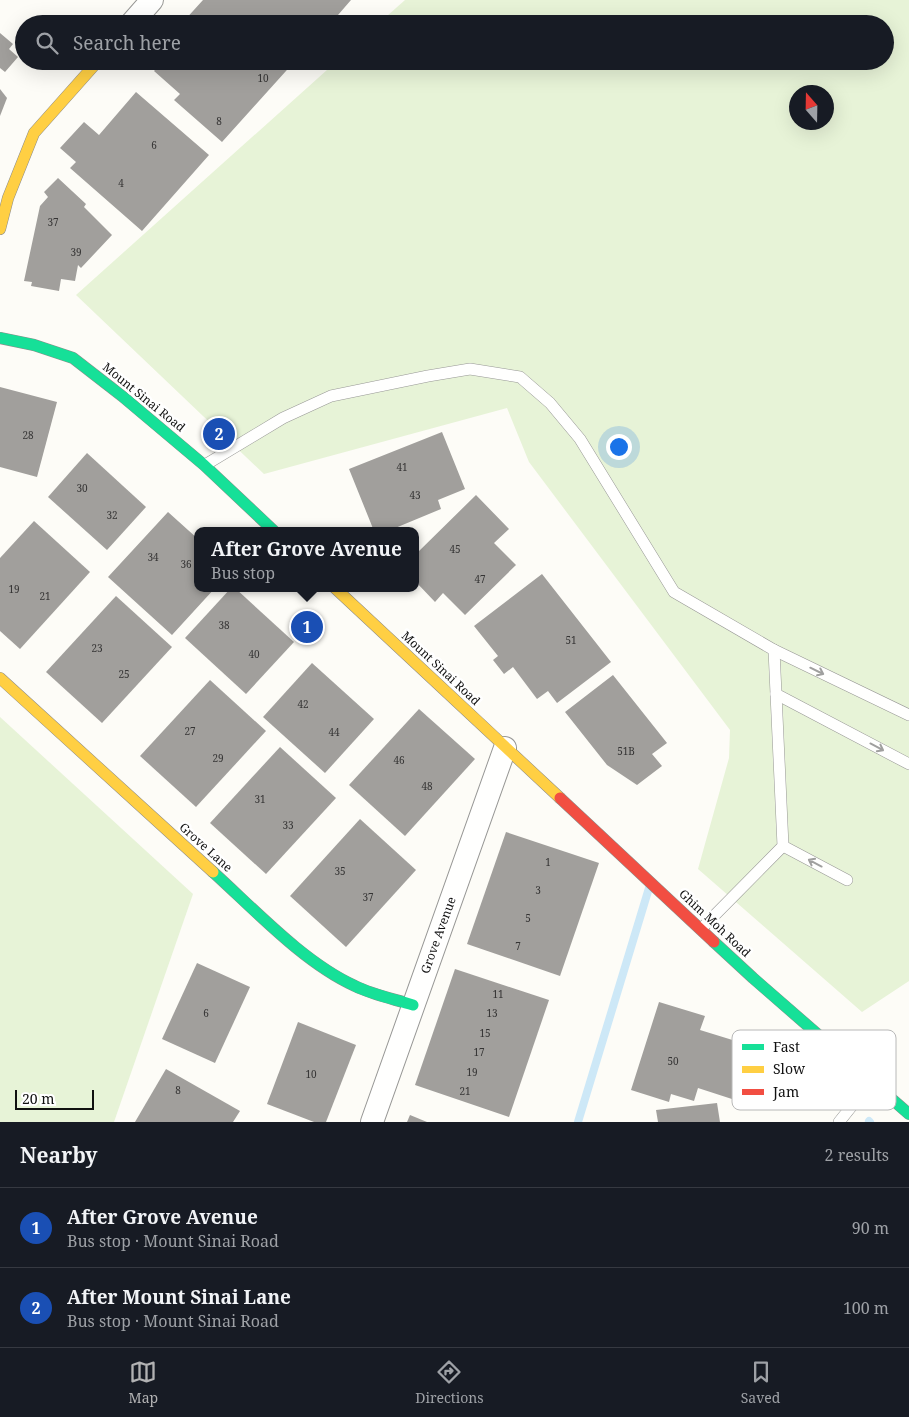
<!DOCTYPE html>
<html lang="en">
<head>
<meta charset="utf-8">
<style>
	:root { --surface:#171b24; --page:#20242c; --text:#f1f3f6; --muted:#9ea1a6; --line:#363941; --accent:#b2b2b3 }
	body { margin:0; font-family:"Noto Serif",serif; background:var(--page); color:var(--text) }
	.compass { position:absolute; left:789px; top:85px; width:45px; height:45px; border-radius:50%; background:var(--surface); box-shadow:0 5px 20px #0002; rotate:340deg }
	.scale { position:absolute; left:15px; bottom:12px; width:79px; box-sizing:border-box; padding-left:5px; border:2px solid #111; border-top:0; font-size:14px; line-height:18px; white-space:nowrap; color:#111; -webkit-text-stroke:4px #fff; paint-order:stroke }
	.you { position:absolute; left:618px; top:446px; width:18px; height:18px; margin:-12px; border:4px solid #fff; border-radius:50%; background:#1a73e8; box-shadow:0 0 0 8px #1a73e833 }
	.badge { display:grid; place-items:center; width:32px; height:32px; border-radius:50%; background:var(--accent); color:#fff; font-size:16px; font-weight:700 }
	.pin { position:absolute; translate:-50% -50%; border:2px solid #fff; box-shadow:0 1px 5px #0006 }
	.popup { position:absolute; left:194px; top:527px; width:225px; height:65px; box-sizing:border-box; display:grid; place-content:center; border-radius:10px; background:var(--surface); filter:drop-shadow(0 1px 4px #0005); font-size:16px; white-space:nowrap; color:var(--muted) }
	.popup b { font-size:19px; color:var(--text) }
	.popup::after { content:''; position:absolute; left:50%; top:100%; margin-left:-10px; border:10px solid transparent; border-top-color:var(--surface) }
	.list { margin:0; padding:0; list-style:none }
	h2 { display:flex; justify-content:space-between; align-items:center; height:65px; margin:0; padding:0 20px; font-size:21px }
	h2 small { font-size:16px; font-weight:400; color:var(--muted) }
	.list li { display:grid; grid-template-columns:32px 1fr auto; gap:15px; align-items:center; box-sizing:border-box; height:80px; padding:0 20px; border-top:1px solid var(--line) }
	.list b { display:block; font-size:19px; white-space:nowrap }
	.list p { margin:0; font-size:16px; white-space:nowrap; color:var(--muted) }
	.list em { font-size:16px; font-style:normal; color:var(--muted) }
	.icon { flex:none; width:28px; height:28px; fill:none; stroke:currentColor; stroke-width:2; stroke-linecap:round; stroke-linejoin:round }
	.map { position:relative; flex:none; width:909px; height:1122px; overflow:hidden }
	.search { position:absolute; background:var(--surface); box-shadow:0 5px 20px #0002; left:15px; right:15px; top:15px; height:55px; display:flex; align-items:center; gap:12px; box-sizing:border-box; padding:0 18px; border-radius:28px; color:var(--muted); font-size:19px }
	.sheet { height:225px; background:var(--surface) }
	nav { display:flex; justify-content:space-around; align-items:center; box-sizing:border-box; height:70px; border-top:1px solid var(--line); background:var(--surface); font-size:14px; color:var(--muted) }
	nav a { display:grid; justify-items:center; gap:2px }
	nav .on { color:var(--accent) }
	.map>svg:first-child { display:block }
	.green { fill:#e7f3d7; fill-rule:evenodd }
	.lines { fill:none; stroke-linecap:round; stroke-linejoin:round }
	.stream { stroke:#cde8f7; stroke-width:8 }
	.building { fill:#a19f9c }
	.lane-casing { stroke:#979795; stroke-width:12 }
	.street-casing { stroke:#979795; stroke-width:24 }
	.fast-casing { stroke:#8e8d8b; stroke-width:12 }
	.slow-casing { stroke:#8e8d8b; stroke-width:12 }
	.jam-casing { stroke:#8e8d8b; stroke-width:12 }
	.lane { stroke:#fffffe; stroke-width:11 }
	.street { stroke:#fffffe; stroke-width:22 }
	.fast { stroke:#16e098; stroke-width:11 }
	.slow { stroke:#ffcf43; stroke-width:11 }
	.jam { stroke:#f24e42; stroke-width:11 }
	.oneway { stroke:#a0a09f }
	.labels { text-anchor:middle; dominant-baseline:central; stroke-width:5; stroke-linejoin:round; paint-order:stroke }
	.number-label { font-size:10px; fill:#353434 }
	.street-label { font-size:12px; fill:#111; stroke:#fff }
	.key { fill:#fff; stroke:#b8b8b8; stroke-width:1 }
	.key-label { font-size:14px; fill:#111 }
</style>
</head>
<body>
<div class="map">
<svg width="909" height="1122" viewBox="0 0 909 1122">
	<rect width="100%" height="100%" fill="#fdfcf7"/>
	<g class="green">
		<path d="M 405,0 L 909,0 L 909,981 L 862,1012 L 698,869 L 729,758 L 730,730 L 529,462 L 507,408 L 264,474 L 76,295 L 337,61 L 885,61 L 885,24 L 378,24 ZM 796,92 L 826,92 L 826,122 L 796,122 Z"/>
		<path d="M 0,717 L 193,894 L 114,1122 L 0,1122 Z"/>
	</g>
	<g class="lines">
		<g class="stream">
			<path d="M 869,1121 L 870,1122"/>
			<path d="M 578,1122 L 649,888"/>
		</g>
	</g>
	<g class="building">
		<path d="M 203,0 L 351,0 L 338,15 L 348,24 L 184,24 L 183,22 Z"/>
		<path d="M 0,33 L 13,44 L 9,49 L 18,57 L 5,72 L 0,68 Z"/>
		<path d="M 163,61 L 295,61 L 222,142 L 174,100 L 180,94 L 154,71 Z"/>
		<path d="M 307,61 L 322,61 L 316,69 Z"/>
		<path d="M 0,89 L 7,98 L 0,116 Z"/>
		<path d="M 136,92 L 209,155 L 142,231 L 70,168 L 76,162 L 60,148 L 84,122 L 99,135 Z"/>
		<path d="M 58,178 L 86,204 L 84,207 L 112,235 L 81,268 L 78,265 L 75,281 L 61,279 L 59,291 L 31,286 L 32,282 L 24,281 L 40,206 L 48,197 L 44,192 Z"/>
		<path d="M 0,387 L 57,402 L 37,477 L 0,467 Z"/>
		<path d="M 442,432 L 465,489 L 438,500 L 441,509 L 388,531 L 374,531 L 349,469 Z"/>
		<path d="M 87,453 L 146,507 L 107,550 L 48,497 Z"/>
		<path d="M 476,495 L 509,529 L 494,543 L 516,565 L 465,615 L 443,593 L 435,602 L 416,582 L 416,554 Z"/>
		<path d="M 168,512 L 198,539 L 198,588 L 215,588 L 172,635 L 108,577 Z"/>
		<path d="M 34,521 L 90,572 L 20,649 L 0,631 L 0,558 Z"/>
		<path d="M 542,574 L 611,662 L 557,703 L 548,691 L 537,699 L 513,667 L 504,674 L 493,660 L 498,656 L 474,626 Z"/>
		<path d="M 231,588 L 235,588 L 294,642 L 246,694 L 185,638 Z"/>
		<path d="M 116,596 L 172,647 L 102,723 L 46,672 Z"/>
		<path d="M 312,663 L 374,719 L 325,773 L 263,717 Z"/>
		<path d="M 613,675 L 667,743 L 652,754 L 662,766 L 637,785 L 607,765 L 565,712 Z"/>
		<path d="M 210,680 L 266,731 L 196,807 L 140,756 Z"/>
		<path d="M 419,709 L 475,759 L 405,836 L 349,785 Z"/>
		<path d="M 280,747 L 336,798 L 266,874 L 210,823 Z"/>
		<path d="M 360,819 L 416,870 L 346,947 L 290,896 Z"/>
		<path d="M 506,832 L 599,863 L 560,976 L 467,944 Z"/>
		<path d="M 197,963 L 250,987 L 215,1063 L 162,1039 Z"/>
		<path d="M 455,969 L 549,1000 L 509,1117 L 415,1085 Z"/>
		<path d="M 659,1002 L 705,1016 L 700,1030 L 752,1046 L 735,1100 L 698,1088 L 694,1101 L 671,1094 L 669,1102 L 631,1090 Z"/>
		<path d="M 298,1022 L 356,1045 L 326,1122 L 314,1122 L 267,1104 Z"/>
		<path d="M 166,1069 L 240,1111 L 233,1122 L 135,1122 Z"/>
		<path d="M 717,1103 L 720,1122 L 658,1122 L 656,1110 Z"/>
		<path d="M 410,1115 L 427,1122 L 407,1122 Z"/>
	</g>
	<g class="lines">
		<g class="lane-casing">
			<g id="lane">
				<path d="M 205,465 L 283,418 L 331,396 L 428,376 L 470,369 L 520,377 L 550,403 L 580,439 L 674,592 L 774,650 L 909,715"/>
				<path d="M 776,694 L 909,764"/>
				<path d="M 783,846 L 847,880"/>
				<path d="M 701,929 L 783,846 L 774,650"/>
				<path d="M 839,1122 L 871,1082"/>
			</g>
		</g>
		<g class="street-casing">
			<g id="street">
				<path d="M 131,24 L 152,0"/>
				<path d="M 372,1122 L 505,748"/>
			</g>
		</g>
		<g class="fast-casing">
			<g id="fast">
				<path d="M 0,338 L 34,345 L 73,358 L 122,396 L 204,465 L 274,531"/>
				<path d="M 213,872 C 255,910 304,963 355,986 C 373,995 394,999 413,1005"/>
				<path d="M 714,942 L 753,978 L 909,1114"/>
			</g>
		</g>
		<g class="slow-casing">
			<g id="slow">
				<path d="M 0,229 L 8,198 L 34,133 L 98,61"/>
				<path d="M 335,588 L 560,798"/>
				<path d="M 0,678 L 213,872"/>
			</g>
		</g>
		<g class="jam-casing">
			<path id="jam" d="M 560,798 L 714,942"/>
		</g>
		<use href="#lane" class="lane"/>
		<use href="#street" class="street"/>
		<use href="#fast" class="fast"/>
		<use href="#slow" class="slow"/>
		<use href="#jam" class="jam"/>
	</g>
	<defs><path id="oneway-shaft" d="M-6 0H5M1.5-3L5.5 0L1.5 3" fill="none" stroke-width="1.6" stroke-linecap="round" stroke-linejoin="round" transform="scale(1.25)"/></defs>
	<g class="oneway">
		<use href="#oneway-shaft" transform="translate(817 671) rotate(26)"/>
		<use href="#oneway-shaft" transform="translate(877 747) rotate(28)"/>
		<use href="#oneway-shaft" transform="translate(815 863) rotate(-152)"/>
	</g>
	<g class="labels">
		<g class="number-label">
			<text x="263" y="78">10</text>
			<text x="219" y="121">8</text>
			<text x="154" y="145">6</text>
			<text x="121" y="183">4</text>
			<text x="53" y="222">37</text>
			<text x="76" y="252">39</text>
			<text x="28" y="435">28</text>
			<text x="402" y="467">41</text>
			<text x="82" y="488">30</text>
			<text x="415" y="495">43</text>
			<text x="112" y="515">32</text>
			<text x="455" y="549">45</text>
			<text x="153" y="557">34</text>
			<text x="186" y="564">36</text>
			<text x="480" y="579">47</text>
			<text x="14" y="589">19</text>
			<text x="45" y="596">21</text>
			<text x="224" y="625">38</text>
			<text x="571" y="640">51</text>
			<text x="97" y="648">23</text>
			<text x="254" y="654">40</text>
			<text x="124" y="674">25</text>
			<text x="303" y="704">42</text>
			<text x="190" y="731">27</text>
			<text x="334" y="732">44</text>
			<text x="626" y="751">51B</text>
			<text x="218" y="758">29</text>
			<text x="399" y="760">46</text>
			<text x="427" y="786">48</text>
			<text x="260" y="799">31</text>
			<text x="288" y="825">33</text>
			<text x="548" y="862">1</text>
			<text x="340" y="871">35</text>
			<text x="538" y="890">3</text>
			<text x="368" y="897">37</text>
			<text x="528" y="918">5</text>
			<text x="518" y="946">7</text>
			<text x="498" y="994">11</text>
			<text x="206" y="1013">6</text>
			<text x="492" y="1013">13</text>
			<text x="485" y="1033">15</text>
			<text x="479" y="1052">17</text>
			<text x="673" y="1061">50</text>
			<text x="472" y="1072">19</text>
			<text x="311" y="1074">10</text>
			<text x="178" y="1090">8</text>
			<text x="465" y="1091">21</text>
		</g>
		<g class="street-label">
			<text transform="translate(144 397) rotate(39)">Mount Sinai Road</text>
			<text transform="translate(441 668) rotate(43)">Mount Sinai Road</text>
			<text transform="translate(206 847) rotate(42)">Grove Lane</text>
			<text transform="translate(715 923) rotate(43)">Ghim Moh Road</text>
			<text transform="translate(438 935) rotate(-70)">Grove Avenue</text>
		</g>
	</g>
	<rect x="732" y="1030" width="164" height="80" rx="8" class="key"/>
	<rect x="742" y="1044" width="22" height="6" fill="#16e098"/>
	<rect x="742" y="1066" width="22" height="7" fill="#ffcf43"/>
	<rect x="742" y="1089" width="22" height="6" fill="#f24e42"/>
	<g class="key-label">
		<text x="773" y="1052">Fast</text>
		<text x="773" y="1074">Slow</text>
		<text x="773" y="1097">Jam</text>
	</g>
</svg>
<svg class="compass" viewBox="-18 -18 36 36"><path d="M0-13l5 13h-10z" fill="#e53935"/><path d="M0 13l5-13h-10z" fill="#9ea1a6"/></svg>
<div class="scale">20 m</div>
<div class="you"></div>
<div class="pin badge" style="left:307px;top:627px;background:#1a4fb4">1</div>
<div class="popup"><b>After Grove Avenue</b>Bus stop</div>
<div class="pin badge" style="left:219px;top:434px;background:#1a4fb4">2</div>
<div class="search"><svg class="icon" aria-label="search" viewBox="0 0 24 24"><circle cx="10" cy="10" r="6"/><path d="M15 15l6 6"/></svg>Search here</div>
</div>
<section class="sheet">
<h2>Nearby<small>2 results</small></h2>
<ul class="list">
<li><span class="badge" style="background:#1a4fb4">1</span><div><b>After Grove Avenue</b><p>Bus stop · Mount Sinai Road</p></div><em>90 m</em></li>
<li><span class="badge" style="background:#1a4fb4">2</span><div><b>After Mount Sinai Lane</b><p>Bus stop · Mount Sinai Road</p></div><em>100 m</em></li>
</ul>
</section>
<nav>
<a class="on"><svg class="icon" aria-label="map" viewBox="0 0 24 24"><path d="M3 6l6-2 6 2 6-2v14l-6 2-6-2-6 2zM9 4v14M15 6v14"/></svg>Map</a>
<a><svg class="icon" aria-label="directions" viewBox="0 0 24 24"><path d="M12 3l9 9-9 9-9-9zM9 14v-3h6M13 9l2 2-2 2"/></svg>Directions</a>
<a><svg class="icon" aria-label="saved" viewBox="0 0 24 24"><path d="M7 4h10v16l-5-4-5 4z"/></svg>Saved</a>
</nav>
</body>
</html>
